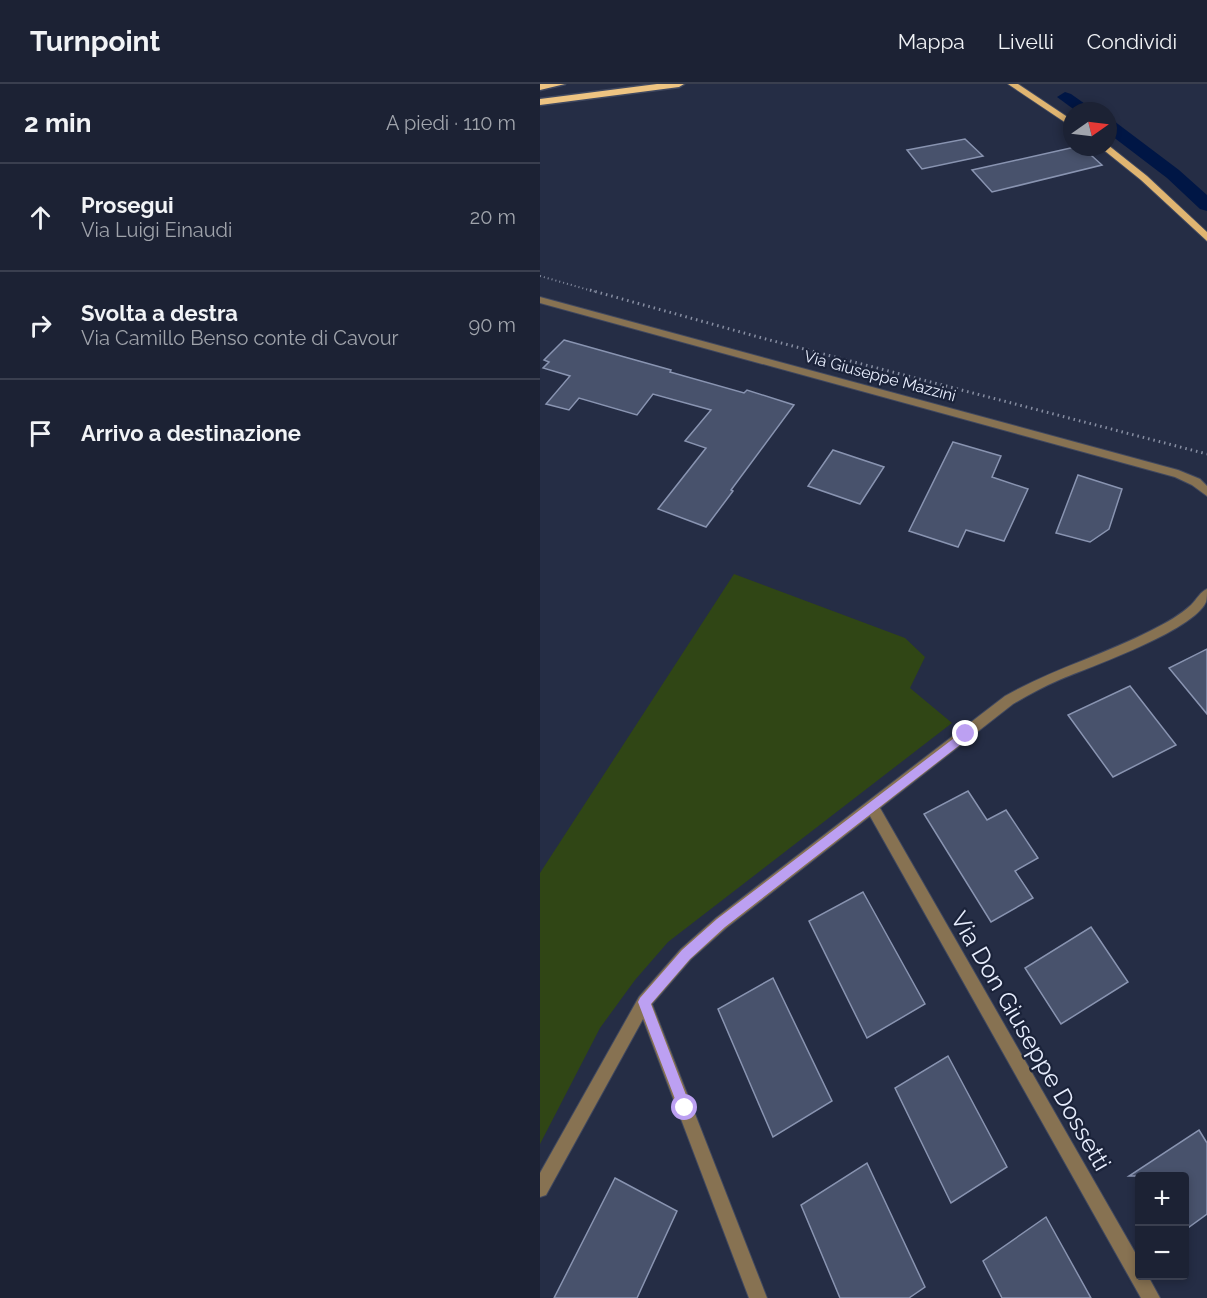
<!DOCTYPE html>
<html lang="it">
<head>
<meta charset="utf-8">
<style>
	:root { --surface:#1c2234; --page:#252a3c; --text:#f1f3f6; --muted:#a0a4ac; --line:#3a3f4f }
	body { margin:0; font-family:Raleway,sans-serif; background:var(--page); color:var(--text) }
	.controls { position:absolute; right:18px; bottom:18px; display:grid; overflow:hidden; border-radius:6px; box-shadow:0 3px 9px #0003 }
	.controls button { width:54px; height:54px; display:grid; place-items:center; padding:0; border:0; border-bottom:2px solid var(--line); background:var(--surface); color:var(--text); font:30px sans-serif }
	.compass { position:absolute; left:523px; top:18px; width:54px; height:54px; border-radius:50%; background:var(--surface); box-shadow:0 3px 9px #0003; rotate:76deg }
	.stop { position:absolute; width:18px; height:18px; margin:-14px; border:4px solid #bca0f2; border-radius:50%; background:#fff }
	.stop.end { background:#bca0f2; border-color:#fff; box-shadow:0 2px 6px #0008 }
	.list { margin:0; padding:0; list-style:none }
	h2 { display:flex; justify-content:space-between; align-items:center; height:78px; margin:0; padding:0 24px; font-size:26px }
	h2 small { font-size:20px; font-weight:400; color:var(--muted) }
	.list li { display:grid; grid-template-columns:39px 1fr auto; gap:18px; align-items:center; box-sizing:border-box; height:108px; padding:0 24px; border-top:2px solid var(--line) }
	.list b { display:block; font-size:22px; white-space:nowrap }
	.list p { margin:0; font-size:20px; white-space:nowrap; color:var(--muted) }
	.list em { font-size:20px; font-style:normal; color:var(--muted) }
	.icon { flex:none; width:33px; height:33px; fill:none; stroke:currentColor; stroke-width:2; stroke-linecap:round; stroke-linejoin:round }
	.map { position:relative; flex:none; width:667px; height:1214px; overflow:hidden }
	header { display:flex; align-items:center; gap:36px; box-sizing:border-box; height:84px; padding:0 30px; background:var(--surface); border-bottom:2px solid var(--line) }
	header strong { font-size:28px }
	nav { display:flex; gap:33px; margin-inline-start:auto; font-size:21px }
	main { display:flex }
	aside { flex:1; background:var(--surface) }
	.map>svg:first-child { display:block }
	.green { fill:#304615 }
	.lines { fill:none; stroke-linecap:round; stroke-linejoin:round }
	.canal { fill:#001645; fill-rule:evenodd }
	.building { fill:#48526c; stroke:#8994b1; stroke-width:1.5 }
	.minor-casing { stroke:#40485f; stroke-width:2 }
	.primary-casing { stroke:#40485f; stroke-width:2 }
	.trunk-casing { stroke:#40485f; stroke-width:3 }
	.path-far1 { stroke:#878ea2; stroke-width:2; stroke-dasharray:1 3; stroke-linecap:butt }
	.path { stroke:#878ea2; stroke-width:3; stroke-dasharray:1.5 4; stroke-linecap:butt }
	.minor { fill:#877252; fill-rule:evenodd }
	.primary { fill:#e0b571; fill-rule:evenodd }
	.trunk { fill:#eec482; fill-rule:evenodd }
	.route { fill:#bca0f2 }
	.labels { text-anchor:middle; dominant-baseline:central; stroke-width:4.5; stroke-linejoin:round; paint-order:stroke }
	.far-street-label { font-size:16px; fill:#e7edfd; stroke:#1b233a }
	.near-street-label { font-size:24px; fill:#e7edfd; stroke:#1b233a }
</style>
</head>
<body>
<header>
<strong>Turnpoint</strong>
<nav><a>Mappa</a><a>Livelli</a><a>Condividi</a></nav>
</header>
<main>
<aside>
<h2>2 min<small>A piedi · 110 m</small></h2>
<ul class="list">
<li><svg class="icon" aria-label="ahead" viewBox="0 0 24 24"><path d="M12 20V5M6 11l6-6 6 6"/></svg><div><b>Prosegui</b><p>Via Luigi Einaudi</p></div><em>20 m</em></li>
<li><svg class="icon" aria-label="right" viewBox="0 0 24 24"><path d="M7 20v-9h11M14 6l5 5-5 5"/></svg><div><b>Svolta a destra</b><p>Via Camillo Benso conte di Cavour</p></div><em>90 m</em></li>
<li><svg class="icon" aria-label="arrive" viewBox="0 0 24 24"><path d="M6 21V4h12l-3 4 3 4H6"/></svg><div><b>Arrivo a destinazione</b></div></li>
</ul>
</aside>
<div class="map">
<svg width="667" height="1214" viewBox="0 0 667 1214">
	<rect width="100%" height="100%" fill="#252d45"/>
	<path class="green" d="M 194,490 L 365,554 L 385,573 L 370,604 L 412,639 L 128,858 L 95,896 L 60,944 L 0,1060 L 0,789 Z"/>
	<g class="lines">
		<g class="canal">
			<path d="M 525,8 L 531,10 L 555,27 L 536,27 L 517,13 Z"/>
			<path d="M 568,36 L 574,37 L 639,86 L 667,111 L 667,127 L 660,125 L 627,94 L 568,49 Z"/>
		</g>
	</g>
	<g class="building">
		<path d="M 425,55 L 443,72 L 382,85 L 367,66 Z"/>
		<path d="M 535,63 L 542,63 L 562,81 L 452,108 L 432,86 Z"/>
		<path d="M 24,256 L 131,286 L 130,288 L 204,309 L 207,306 L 254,321 L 191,406 L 193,407 L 166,443 L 118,425 L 166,364 L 145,357 L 171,326 L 113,310 L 97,331 L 39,314 L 29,326 L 6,320 L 30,292 L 3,284 L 9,278 L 4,276 Z"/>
		<path d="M 413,358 L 461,372 L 452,393 L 488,405 L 464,457 L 426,446 L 418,463 L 369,447 Z"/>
		<path d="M 293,366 L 344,383 L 320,420 L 268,402 Z"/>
		<path d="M 538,391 L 582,405 L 569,445 L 550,458 L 516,449 Z"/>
		<path d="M 667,565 L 667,630 L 629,584 Z"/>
		<path d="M 590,602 L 636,661 L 573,693 L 528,631 Z"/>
		<path d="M 428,707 L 447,736 L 466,726 L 498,774 L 475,787 L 493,814 L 451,838 L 384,730 Z"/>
		<path d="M 323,808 L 385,920 L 327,954 L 269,837 Z"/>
		<path d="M 551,843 L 588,898 L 521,940 L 485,884 Z"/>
		<path d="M 233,894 L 292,1017 L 233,1053 L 178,925 Z"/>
		<path d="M 408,972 L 467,1083 L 411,1119 L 355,1004 Z"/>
		<path d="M 659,1046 L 667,1059 L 667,1130 L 645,1146 L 645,1092 L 589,1092 Z"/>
		<path d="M 327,1079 L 385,1203 L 369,1214 L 300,1214 L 261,1121 Z"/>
		<path d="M 75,1094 L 137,1127 L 97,1214 L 14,1214 Z"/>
		<path d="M 506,1133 L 551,1214 L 462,1214 L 443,1177 Z"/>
	</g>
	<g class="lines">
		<g class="minor-casing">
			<g id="minor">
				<path d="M 0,213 L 638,386 L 660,395 L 667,402 L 667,412 L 652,401 L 635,393 L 0,219 Z"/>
				<path d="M 667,505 C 667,509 667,515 666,518 C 653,547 550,583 519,596 C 503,603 488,611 473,620 L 340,724 L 600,1177 L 600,1192 L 608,1192 L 620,1214 L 601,1214 L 330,732 L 186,844 L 151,875 L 112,920 L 227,1214 L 209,1214 L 103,935 L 6,1111 L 0,1113 L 0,1089 L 99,913 L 141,865 L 176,834 L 465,612 C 512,585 564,571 612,546 C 626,539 640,531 651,521 C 657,515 660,508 667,505 Z"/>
			</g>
		</g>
		<g class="primary-casing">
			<g id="primary">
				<path d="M 468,0 L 478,0 L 532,36 L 532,43 Z"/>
				<path d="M 568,61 L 607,92 L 667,148 L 667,157 L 601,96 L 560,63 L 568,63 Z"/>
			</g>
		</g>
		<g class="trunk-casing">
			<g id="trunk">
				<path d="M 0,0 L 25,0 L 0,6 Z"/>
				<path d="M 117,0 L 144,0 L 139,3 L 0,21 L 0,15 Z"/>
			</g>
		</g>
		<path class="path-far1" d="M 0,192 L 56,208"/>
		<path class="path" d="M 50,206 L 222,254 L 667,370"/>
		<use href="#minor" class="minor"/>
		<use href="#primary" class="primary"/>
		<use href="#trunk" class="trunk"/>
	</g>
	<path class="route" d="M 426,645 L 430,646 L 430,653 L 185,843 L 150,875 L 111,920 L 151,1024 L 149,1028 L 145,1030 L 140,1028 L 98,918 L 100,914 L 142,866 L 177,835 Z"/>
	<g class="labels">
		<g class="far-street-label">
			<text transform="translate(340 292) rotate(15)">Via Giuseppe Mazzini</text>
		</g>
		<g class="near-street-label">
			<text transform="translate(491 957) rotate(60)">Via Don Giuseppe Dossetti</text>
		</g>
	</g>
</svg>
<div class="controls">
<button>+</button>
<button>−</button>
</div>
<svg class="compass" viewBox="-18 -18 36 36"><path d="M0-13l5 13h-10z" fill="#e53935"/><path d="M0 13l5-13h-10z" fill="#a0a4ac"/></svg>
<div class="stop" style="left:145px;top:1024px"></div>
<div class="stop end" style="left:426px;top:650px"></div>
</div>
</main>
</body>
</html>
